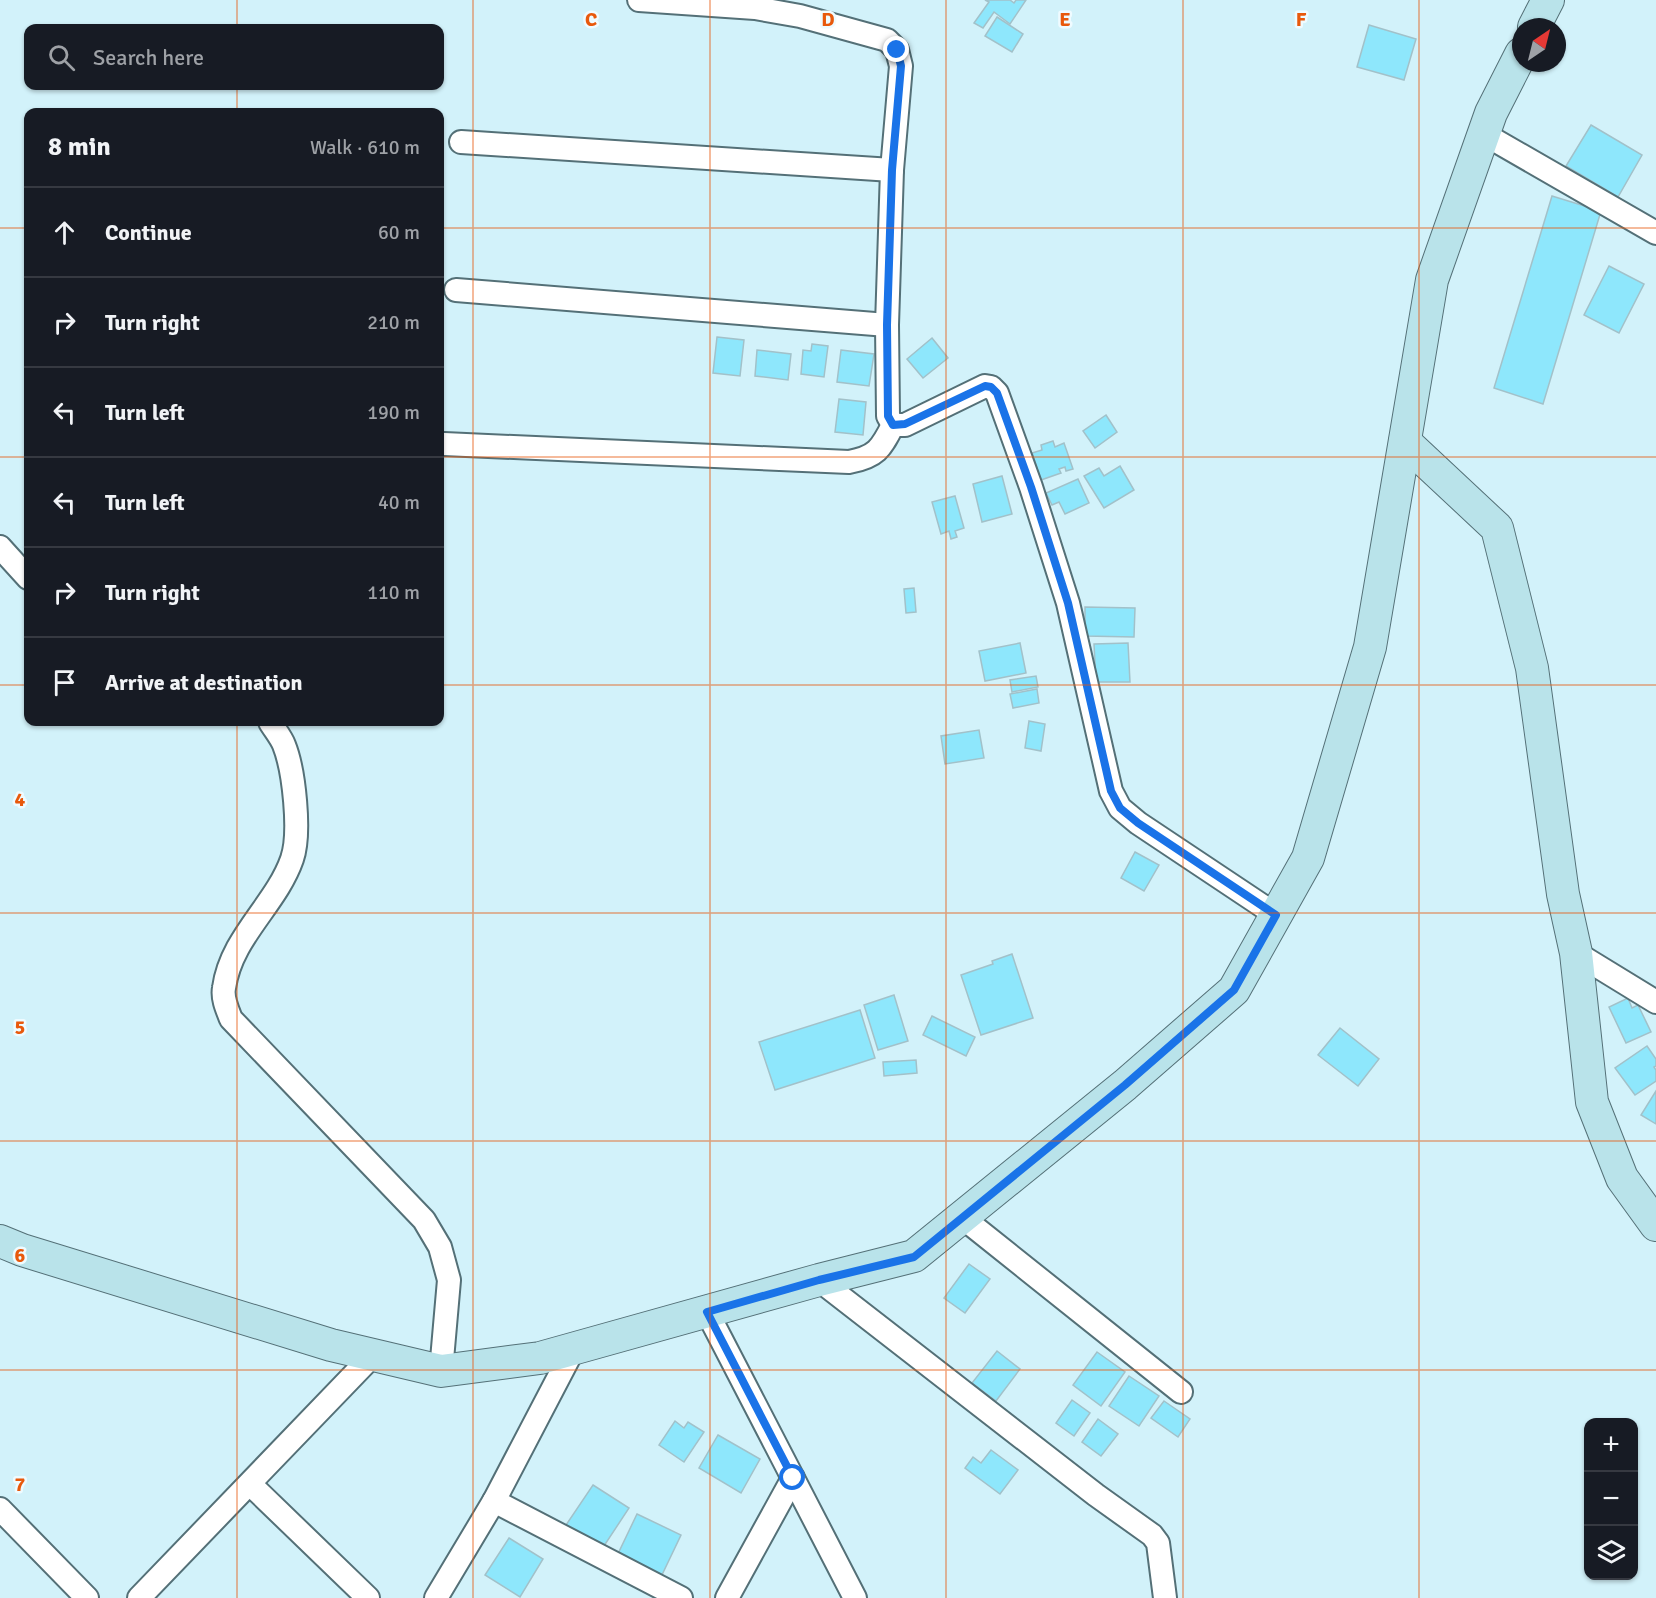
<!DOCTYPE html>
<html lang="en">
<head>
<meta charset="utf-8">
<style>
	:root { --surface:#171b24; --page:#242831; --text:#f1f3f6; --muted:#9ea1a6; --line:#363941 }
	body { margin:0; font-family:Signika,sans-serif; background:var(--page); color:var(--text) }
	.controls { position:absolute; right:18px; bottom:18px; display:grid; overflow:hidden; border-radius:12px; box-shadow:0 2px 4px #0004 }
	.controls button { width:54px; height:54px; display:grid; place-items:center; padding:0; border:0; border-bottom:2px solid var(--line); background:var(--surface); color:var(--text); font:30px sans-serif }
	.compass { position:absolute; left:1512px; top:18px; width:54px; height:54px; border-radius:50%; background:var(--surface); box-shadow:0 2px 4px #0004; rotate:35deg }
	.stop { position:absolute; width:18px; height:18px; margin:-14px; border:4px solid #1a73e8; border-radius:50%; background:#fff }
	.stop.end { background:#1a73e8; border-color:#fff; box-shadow:0 2px 6px #0008 }
	.list { margin:0; padding:0; list-style:none }
	h2 { display:flex; justify-content:space-between; align-items:center; height:78px; margin:0; padding:0 24px; font-size:26px }
	h2 small { font-size:20px; font-weight:400; color:var(--muted) }
	.list li { display:grid; grid-template-columns:39px 1fr auto; gap:18px; align-items:center; box-sizing:border-box; height:90px; padding:0 24px; border-top:2px solid var(--line) }
	.list b { display:block; font-size:22px; white-space:nowrap }
	.list em { font-size:20px; font-style:normal; color:var(--muted) }
	.icon { flex:none; width:33px; height:33px; fill:none; stroke:currentColor; stroke-width:2; stroke-linecap:round; stroke-linejoin:round }
	.map { position:relative; flex:none; width:1656px; height:1598px; overflow:hidden }
	.search { position:absolute; background:var(--surface); box-shadow:0 2px 4px #0004; left:24px; top:24px; width:420px; height:66px; display:flex; align-items:center; gap:15px; box-sizing:border-box; padding:0 21px; border-radius:12px; color:var(--muted); font-size:22px }
	.panel { position:absolute; background:var(--surface); box-shadow:0 2px 4px #0004; left:24px; top:108px; width:420px; height:618px; border-radius:12px }
	.map>svg:first-child { display:block }
	.building { fill:#8ee7fc; stroke:#a2c1c9; stroke-width:1.5 }
	.lines { fill:none; stroke-linecap:round; stroke-linejoin:round }
	.street-casing { stroke:#547077; stroke-width:26 }
	.secondary-casing { stroke:#547077; stroke-width:34 }
	.street { stroke:#fff; stroke-width:22 }
	.secondary { stroke:#b9e3ea; stroke-width:32 }
	.route { stroke:#1a73e8; stroke-width:8 }
	.grid { fill:none; stroke:#e8590c; stroke-width:1.5; stroke-opacity:0.55 }
	.grid-label { font-size:20px; text-anchor:middle; font-weight:bold; fill:#e8590c; stroke:#effbff; stroke-width:5; stroke-linejoin:round; paint-order:stroke }
</style>
</head>
<body>
<div class="map">
<svg width="1656" height="1598" viewBox="0 0 1656 1598">
	<rect width="100%" height="100%" fill="#d2f2fa"/>
	<g class="building">
		<path d="M 985,0 L 1010,0 L 1014,3 L 1016,0 L 1026,0 L 1010,24 L 994,12 L 983,28 L 974,23 L 989,2 Z"/>
		<path d="M 997,17 L 1023,34 L 1012,52 L 985,36 Z"/>
		<path d="M 1369,25 L 1416,39 L 1404,80 L 1357,67 Z"/>
		<path d="M 1591,125 L 1642,155 L 1618,197 L 1566,166 Z"/>
		<path d="M 1552,196 L 1601,211 L 1543,404 L 1494,388 Z"/>
		<path d="M 1609,266 L 1644,284 L 1619,333 L 1584,315 Z"/>
		<path d="M 717,337 L 744,340 L 740,376 L 713,373 Z"/>
		<path d="M 932,338 L 948,358 L 923,378 L 907,359 Z"/>
		<path d="M 812,344 L 828,346 L 824,377 L 801,374 L 803,350 L 811,351 Z"/>
		<path d="M 757,350 L 791,354 L 788,380 L 755,376 Z"/>
		<path d="M 841,350 L 874,354 L 869,386 L 837,382 Z"/>
		<path d="M 839,399 L 866,402 L 863,435 L 835,432 Z"/>
		<path d="M 1106,415 L 1117,432 L 1095,448 L 1083,431 Z"/>
		<path d="M 1053,441 L 1055,447 L 1064,443 L 1073,469 L 1066,471 L 1065,467 L 1059,469 L 1061,473 L 1041,480 L 1032,453 L 1042,450 L 1041,445 Z"/>
		<path d="M 1120,466 L 1134,490 L 1104,508 L 1084,476 L 1099,468 L 1104,476 Z"/>
		<path d="M 1002,476 L 1012,514 L 982,522 L 973,484 Z"/>
		<path d="M 1078,479 L 1089,503 L 1065,514 L 1059,502 L 1052,505 L 1046,493 Z"/>
		<path d="M 955,496 L 964,528 L 955,531 L 957,537 L 951,539 L 949,531 L 941,534 L 932,502 Z"/>
		<path d="M 914,588 L 916,612 L 906,613 L 904,589 Z"/>
		<path d="M 1085,607 L 1135,608 L 1134,637 L 1085,636 Z"/>
		<path d="M 1020,643 L 1026,673 L 985,681 L 979,651 Z"/>
		<path d="M 1128,643 L 1130,682 L 1096,682 L 1094,644 Z"/>
		<path d="M 1036,676 L 1038,687 L 1012,692 L 1010,680 Z"/>
		<path d="M 1037,689 L 1039,703 L 1013,708 L 1010,694 Z"/>
		<path d="M 1029,721 L 1045,724 L 1041,751 L 1025,748 Z"/>
		<path d="M 979,730 L 984,758 L 945,764 L 941,736 Z"/>
		<path d="M 1135,852 L 1159,865 L 1144,891 L 1121,878 Z"/>
		<path d="M 1012,954 L 1033,1018 L 981,1035 L 961,975 L 993,964 L 992,961 Z"/>
		<path d="M 894,995 L 908,1041 L 878,1050 L 864,1005 Z"/>
		<path d="M 1628,998 L 1632,1008 L 1638,1005 L 1651,1032 L 1626,1043 L 1609,1007 Z"/>
		<path d="M 860,1010 L 875,1058 L 775,1090 L 759,1042 Z"/>
		<path d="M 932,1016 L 975,1037 L 966,1056 L 923,1035 Z"/>
		<path d="M 1340,1028 L 1379,1059 L 1358,1086 L 1318,1055 Z"/>
		<path d="M 1647,1046 L 1656,1059 L 1656,1066 L 1654,1067 L 1656,1070 L 1656,1081 L 1635,1095 L 1615,1068 Z"/>
		<path d="M 916,1060 L 917,1073 L 884,1076 L 883,1062 Z"/>
		<path d="M 1656,1091 L 1656,1124 L 1641,1115 Z"/>
		<path d="M 969,1264 L 990,1279 L 965,1313 L 944,1298 Z"/>
		<path d="M 997,1351 L 1020,1369 L 996,1401 L 972,1383 Z"/>
		<path d="M 1097,1352 L 1125,1372 L 1101,1406 L 1073,1385 Z"/>
		<path d="M 1129,1376 L 1159,1396 L 1139,1426 L 1109,1406 Z"/>
		<path d="M 1072,1400 L 1090,1413 L 1074,1436 L 1056,1423 Z"/>
		<path d="M 1164,1401 L 1190,1419 L 1178,1437 L 1151,1418 Z"/>
		<path d="M 1098,1419 L 1118,1434 L 1101,1456 L 1082,1442 Z"/>
		<path d="M 675,1421 L 684,1428 L 688,1422 L 704,1432 L 684,1462 L 659,1445 Z"/>
		<path d="M 718,1435 L 760,1459 L 741,1493 L 699,1468 Z"/>
		<path d="M 991,1450 L 1018,1470 L 1000,1494 L 965,1468 L 973,1457 L 981,1463 Z"/>
		<path d="M 593,1485 L 629,1508 L 600,1552 L 564,1528 Z"/>
		<path d="M 637,1514 L 681,1535 L 660,1579 L 616,1558 Z"/>
		<path d="M 509,1538 L 543,1559 L 520,1597 L 485,1575 Z"/>
	</g>
	<g class="lines">
		<g class="street-casing">
			<g id="street">
				<path d="M 639,0 L 755,8 L 800,16 L 887,40 L 897,50 L 901,66 L 892,170 L 887,325 L 888,416 L 893,425 L 905,425 L 985,386 L 991,387 L 997,393 L 1031,487 L 1068,603 L 1111,791 L 1120,808 L 1138,823 L 1276,915"/>
				<path d="M 1484,134 L 1656,233"/>
				<path d="M 461,142 L 892,170"/>
				<path d="M 456,290 L 887,325"/>
				<path d="M 444,444 L 849,462 C 876,457 881,449 893,425"/>
				<path d="M 0,547 L 28,578"/>
				<path d="M 270,722 C 274,729 281,737 284,745 C 294,770 301,833 292,859 C 276,905 231,937 224,988 C 222,998 227,1009 231,1019 L 424,1220 L 440,1247 L 449,1280 L 441,1371"/>
				<path d="M 1576,953 L 1656,1002"/>
				<path d="M 963,1218 L 1181,1392"/>
				<path d="M 819,1280 L 1096,1495 L 1152,1535 L 1158,1543 L 1165,1598"/>
				<path d="M 707,1312 L 855,1598"/>
				<path d="M 250,1484 L 368,1598"/>
				<path d="M 494,1501 L 681,1598"/>
				<path d="M 0,1509 L 87,1598"/>
				<path d="M 139,1598 L 373,1355"/>
				<path d="M 436,1598 L 494,1501 L 574,1348"/>
				<path d="M 727,1598 L 793,1478"/>
			</g>
		</g>
		<g class="secondary-casing">
			<g id="secondary">
				<path d="M 1534,27 L 1548,0"/>
				<path d="M 1405,442 L 1497,528 L 1532,668 L 1563,894 L 1576,953 L 1592,1102 L 1622,1178 L 1656,1225"/>
				<path d="M 0,1241 L 22,1250 L 331,1345 L 441,1371 L 540,1358 L 819,1280 L 914,1256 L 1125,1085 L 1234,990 L 1308,858 L 1370,647 L 1432,280 L 1491,113 L 1521,54"/>
			</g>
		</g>
		<use href="#street" class="street"/>
		<use href="#secondary" class="secondary"/>
	</g>
	<g class="lines">
		<path class="route" d="M 793,1478 L 707,1312 L 819,1280 L 914,1257 L 1125,1085 L 1234,990 L 1276,915 L 1138,823 L 1120,808 L 1111,791 L 1068,603 L 1031,487 L 997,393 L 991,387 L 985,386 L 905,424 L 893,425 L 888,416 L 887,325 L 892,170 L 901,66 L 897,50"/>
	</g>
	<path class="grid" d="M 237,0 L 237,28M 473,0 L 473,1598M 710,0 L 710,1598M 946,0 L 946,1598M 1183,0 L 1183,1598M 1419,0 L 1419,1598M 237,86 L 237,112M 0,228 L 28,228M 440,228 L 1656,228M 0,457 L 28,457M 440,457 L 1656,457M 0,685 L 28,685M 440,685 L 1656,685M 237,722 L 237,1598M 0,913 L 1656,913M 0,1141 L 1656,1141M 0,1370 L 1656,1370"/>
	<g class="grid-label">
		<text x="591" y="26">C</text>
		<text x="828" y="26">D</text>
		<text x="1065" y="26">E</text>
		<text x="1301" y="26">F</text>
		<text x="20" y="806">4</text>
		<text x="20" y="1034">5</text>
		<text x="20" y="1262">6</text>
		<text x="20" y="1491">7</text>
	</g>
</svg>
<div class="controls">
<button>+</button>
<button>−</button>
<button><svg class="icon" aria-label="layers" viewBox="0 0 24 24"><path d="M12 4l9 5-9 5-9-5zM3 14l9 5 9-5"/></svg></button>
</div>
<svg class="compass" viewBox="-18 -18 36 36"><path d="M0-13l5 13h-10z" fill="#e53935"/><path d="M0 13l5-13h-10z" fill="#9ea1a6"/></svg>
<div class="stop" style="left:793px;top:1478px"></div>
<div class="stop end" style="left:897px;top:50px"></div>
<div class="search"><svg class="icon" aria-label="search" viewBox="0 0 24 24"><circle cx="10" cy="10" r="6"/><path d="M15 15l6 6"/></svg>Search here</div>
<section class="panel">
<h2>8 min<small>Walk · 610 m</small></h2>
<ul class="list">
<li><svg class="icon" aria-label="ahead" viewBox="0 0 24 24"><path d="M12 20V5M6 11l6-6 6 6"/></svg><div><b>Continue</b></div><em>60 m</em></li>
<li><svg class="icon" aria-label="right" viewBox="0 0 24 24"><path d="M7 20v-9h11M14 6l5 5-5 5"/></svg><div><b>Turn right</b></div><em>210 m</em></li>
<li><svg class="icon" aria-label="left" viewBox="0 0 24 24"><path d="M17 20v-9H6M10 6l-5 5 5 5"/></svg><div><b>Turn left</b></div><em>190 m</em></li>
<li><svg class="icon" aria-label="left" viewBox="0 0 24 24"><path d="M17 20v-9H6M10 6l-5 5 5 5"/></svg><div><b>Turn left</b></div><em>40 m</em></li>
<li><svg class="icon" aria-label="right" viewBox="0 0 24 24"><path d="M7 20v-9h11M14 6l5 5-5 5"/></svg><div><b>Turn right</b></div><em>110 m</em></li>
<li><svg class="icon" aria-label="arrive" viewBox="0 0 24 24"><path d="M6 21V4h12l-3 4 3 4H6"/></svg><div><b>Arrive at destination</b></div></li>
</ul>
</section>
</div>
</body>
</html>
